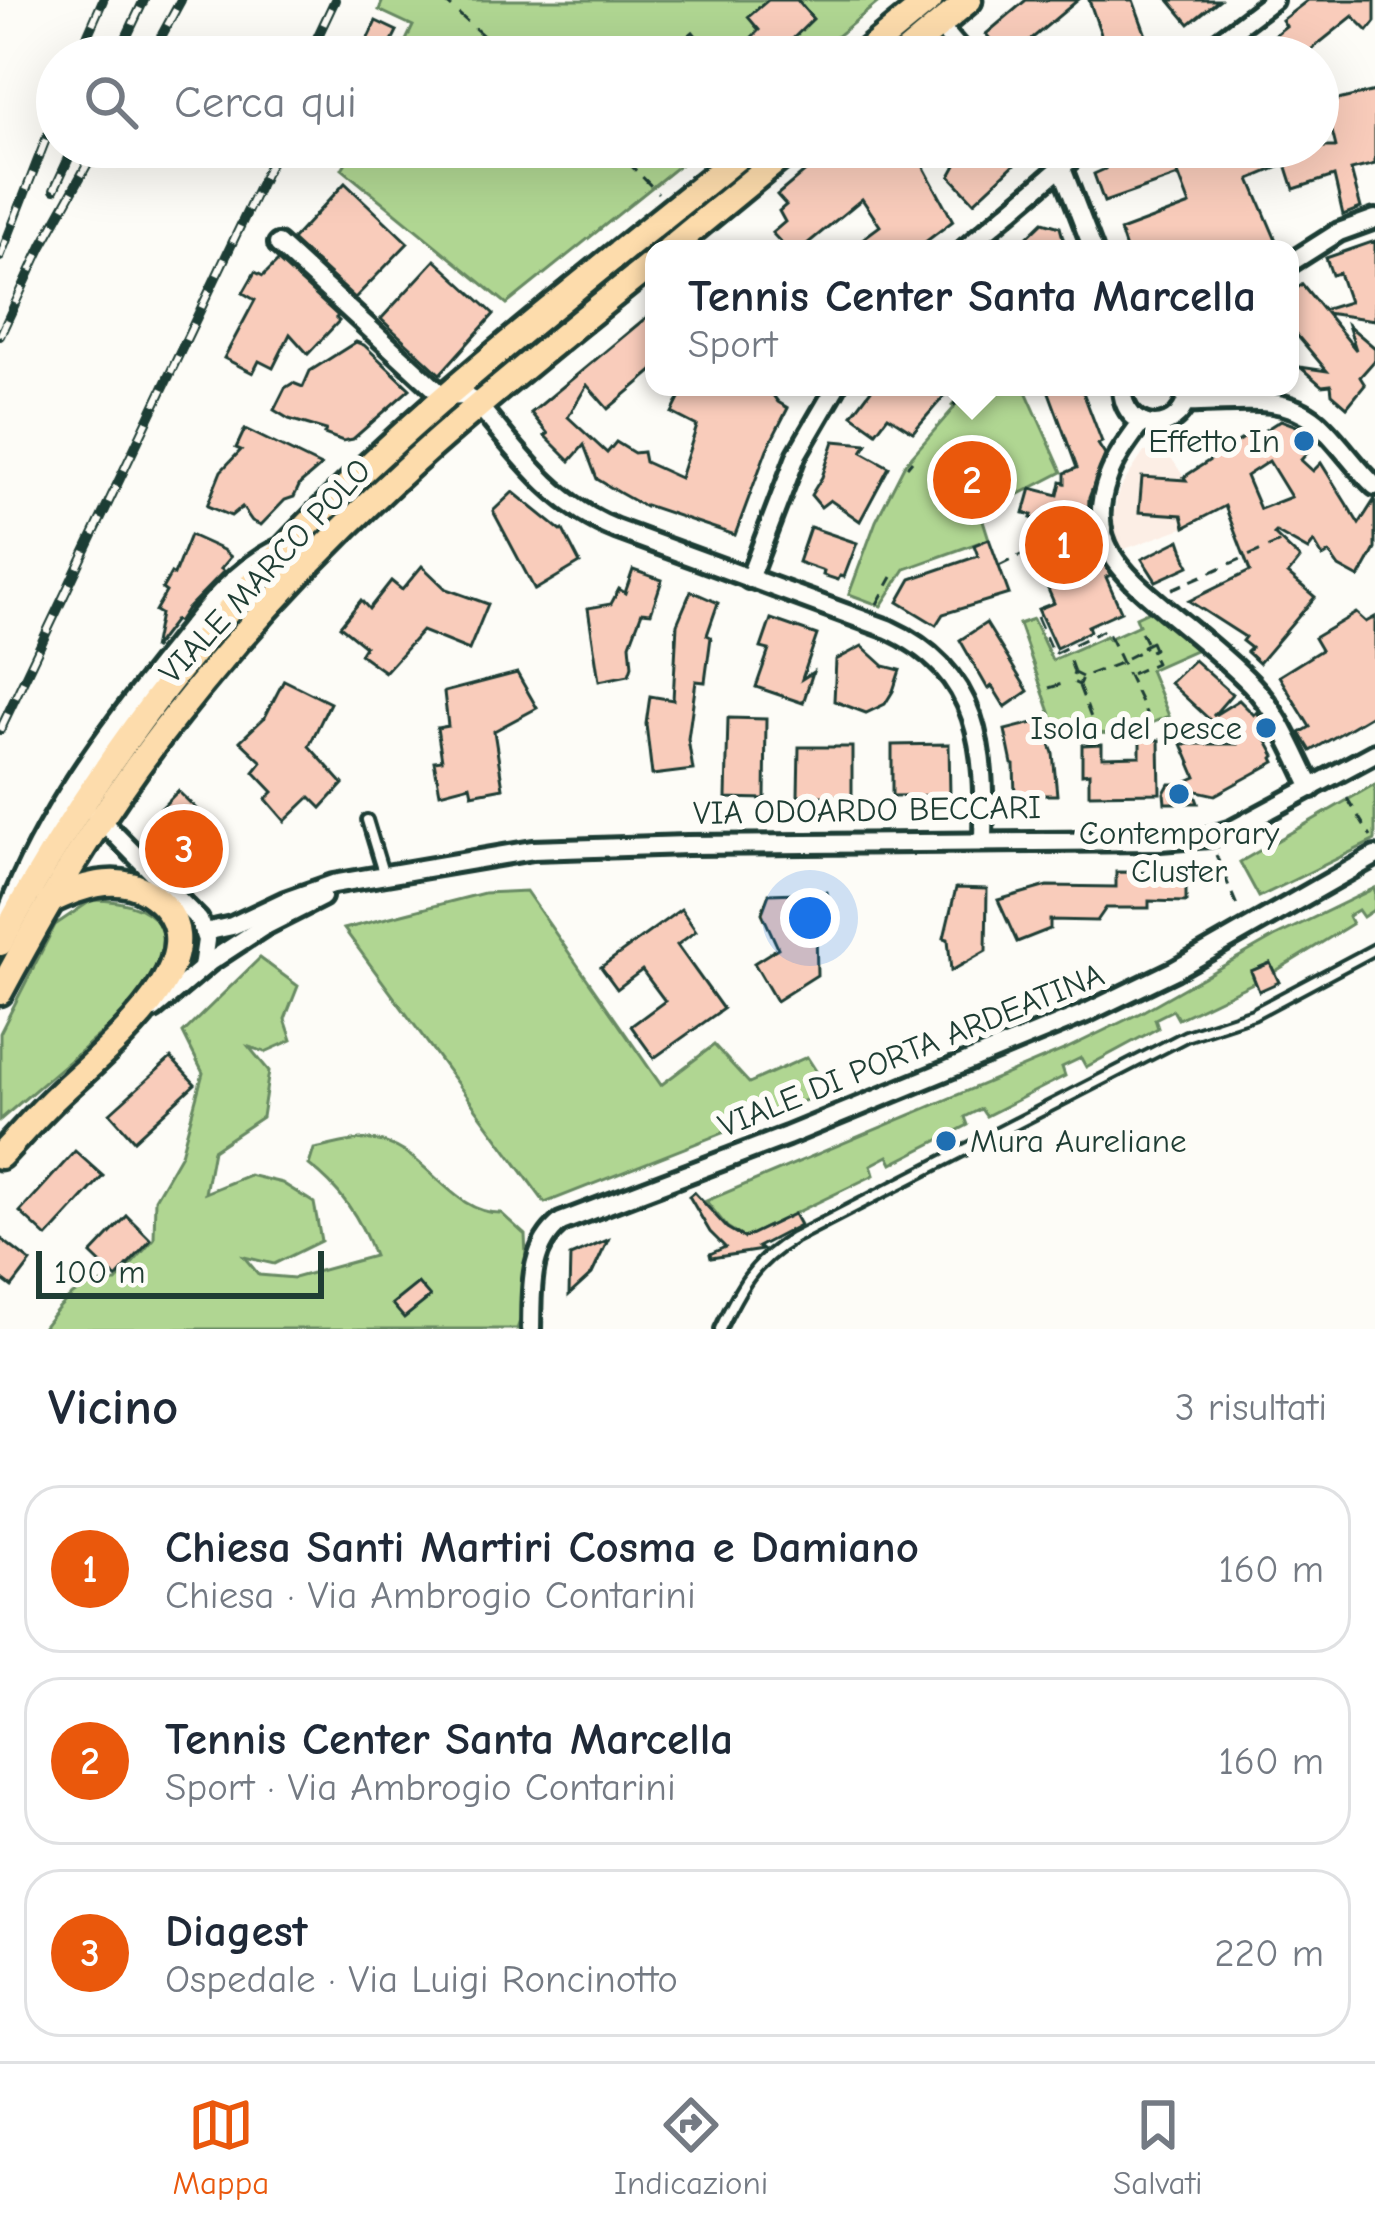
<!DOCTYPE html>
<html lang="it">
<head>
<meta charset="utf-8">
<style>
	:root { --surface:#fff; --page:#f2f2f3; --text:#1f2937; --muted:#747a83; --line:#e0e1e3; --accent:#ea580c }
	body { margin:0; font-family:"Comic Neue",sans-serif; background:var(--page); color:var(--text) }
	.scale { position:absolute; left:36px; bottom:30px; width:288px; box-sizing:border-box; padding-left:12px; border:6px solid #1f3d34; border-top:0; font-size:33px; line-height:42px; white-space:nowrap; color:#1f3d34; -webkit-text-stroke:9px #fdfcf7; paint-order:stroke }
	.you { position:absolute; left:810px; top:918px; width:42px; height:42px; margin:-30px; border:9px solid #fff; border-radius:50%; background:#1a73e8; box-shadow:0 0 0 18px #1a73e833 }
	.badge { display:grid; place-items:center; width:78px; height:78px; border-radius:50%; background:var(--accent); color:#fff; font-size:39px; font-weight:700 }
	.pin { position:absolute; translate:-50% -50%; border:6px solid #fff; box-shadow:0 3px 12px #0006 }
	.popup { position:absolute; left:645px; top:240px; width:654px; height:156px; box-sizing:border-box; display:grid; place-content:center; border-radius:24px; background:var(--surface); filter:drop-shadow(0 3px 9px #0005); font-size:39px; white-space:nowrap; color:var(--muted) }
	.popup b { font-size:45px; color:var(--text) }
	.popup::after { content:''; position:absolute; left:50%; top:100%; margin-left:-24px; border:24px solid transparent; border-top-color:var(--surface) }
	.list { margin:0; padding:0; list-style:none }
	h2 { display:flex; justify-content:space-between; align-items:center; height:156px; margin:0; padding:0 48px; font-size:51px }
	h2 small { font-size:39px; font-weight:400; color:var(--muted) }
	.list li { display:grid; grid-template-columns:78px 1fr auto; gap:36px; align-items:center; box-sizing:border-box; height:168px; margin:0 24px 24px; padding:0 24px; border:3px solid var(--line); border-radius:36px }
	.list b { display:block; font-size:45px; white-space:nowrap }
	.list p { margin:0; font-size:39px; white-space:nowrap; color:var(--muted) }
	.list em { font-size:39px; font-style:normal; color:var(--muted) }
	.icon { flex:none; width:66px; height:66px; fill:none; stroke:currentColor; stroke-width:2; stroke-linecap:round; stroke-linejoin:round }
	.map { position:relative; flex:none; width:1375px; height:1329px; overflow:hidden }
	.search { position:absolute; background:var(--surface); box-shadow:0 12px 48px #0002; left:36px; right:36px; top:36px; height:132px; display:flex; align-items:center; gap:30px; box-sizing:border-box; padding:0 42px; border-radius:66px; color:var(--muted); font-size:45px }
	.sheet { height:732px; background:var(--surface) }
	nav { display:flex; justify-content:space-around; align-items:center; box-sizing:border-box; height:168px; border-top:3px solid var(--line); background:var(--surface); font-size:33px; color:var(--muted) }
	nav a { display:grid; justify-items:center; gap:6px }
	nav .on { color:var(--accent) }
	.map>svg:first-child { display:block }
	.built { fill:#fceee5 }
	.green { fill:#b0d692; stroke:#688a63; stroke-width:3 }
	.building { fill:#f9ccbb; stroke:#1f3d34; stroke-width:3; fill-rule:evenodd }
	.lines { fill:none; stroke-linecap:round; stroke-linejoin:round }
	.service-casing { stroke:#1f3d34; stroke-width:16 }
	.minor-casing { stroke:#1f3d34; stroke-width:26 }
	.primary-casing { stroke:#1f3d34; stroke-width:33 }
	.path { stroke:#1f3d34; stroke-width:3; stroke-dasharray:12 9; stroke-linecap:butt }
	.service { stroke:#fdfcf7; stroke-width:8 }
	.minor { stroke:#fdfcf7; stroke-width:16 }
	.primary { stroke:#fddcac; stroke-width:24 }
	.rail-casing { stroke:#1f3d34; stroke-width:10 }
	.rail { stroke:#fdfcf7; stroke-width:6; stroke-dasharray:18; stroke-linecap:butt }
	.poi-dot { fill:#1f6fb2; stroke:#fdfcf7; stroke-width:4.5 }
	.labels { text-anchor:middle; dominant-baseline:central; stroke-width:12; stroke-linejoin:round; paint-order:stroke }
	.poi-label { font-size:33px; fill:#1f3d34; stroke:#fdfcf7; text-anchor:end }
	.street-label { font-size:33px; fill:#1f3d34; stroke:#fdfcf7 }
</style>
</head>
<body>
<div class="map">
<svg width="1375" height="1329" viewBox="0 0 1375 1329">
	<rect width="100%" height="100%" fill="#fdfcf7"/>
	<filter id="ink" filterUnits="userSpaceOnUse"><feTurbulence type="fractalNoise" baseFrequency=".00833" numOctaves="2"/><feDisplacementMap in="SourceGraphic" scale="24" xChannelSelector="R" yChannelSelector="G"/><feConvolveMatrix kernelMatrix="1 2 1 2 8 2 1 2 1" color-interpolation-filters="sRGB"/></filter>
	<g filter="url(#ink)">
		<path class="built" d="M 1166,450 L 1186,480 L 1182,484 L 1180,505 L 1185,527 L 1122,550 L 1114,530 L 1113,516 L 1119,490 L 1144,452 Z"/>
		<g class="green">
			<path d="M 383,0 L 881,0 L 812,57 L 398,57 L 413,26 L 379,10 Z"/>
			<path d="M 355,147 L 702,147 L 507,304 L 342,169 Z"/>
			<path d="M 969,387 L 1024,387 L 1062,472 L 981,514 L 989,539 L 905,569 L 881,606 L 849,594 L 876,521 L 905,464 L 954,408 L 952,405 Z"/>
			<path d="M 1151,610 L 1197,649 L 1150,670 L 1169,716 L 1125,734 L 1057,732 L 1019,624 L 1033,619 L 1052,660 L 1106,636 L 1108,639 L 1139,625 L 1136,617 Z"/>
			<path d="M 1375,784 L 1375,840 L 1259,897 L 1240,862 Z"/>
			<path d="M 1375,888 L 1375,909 L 1363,917 L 1358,910 L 1348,916 L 1352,924 L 1274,972 L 1270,963 L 1251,971 L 1255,982 L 1178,1019 L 1173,1010 L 1155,1019 L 1158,1028 L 1086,1067 L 1081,1058 L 1062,1067 L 1065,1076 L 986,1116 L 981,1109 L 965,1117 L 968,1125 L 892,1164 L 888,1156 L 871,1165 L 874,1175 L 744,1238 L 727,1227 L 706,1201 L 1066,1049 L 1140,1013 L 1274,937 Z"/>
			<path d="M 526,891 L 661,1085 L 714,1045 L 749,1083 L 807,1057 L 829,1091 L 545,1203 L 344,929 L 484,893 Z"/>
			<path d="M 92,900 C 118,900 152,905 164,933 C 167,940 166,947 167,954 L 143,995 L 124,1014 L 0,1120 L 0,1033 L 55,925 Z"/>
			<path d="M 260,958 L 298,986 L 285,1019 L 292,1040 L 265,1052 L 249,1047 L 269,1071 L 262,1117 L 213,1150 L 205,1193 L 249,1175 L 282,1183 L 314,1203 L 321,1241 L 274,1264 L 244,1257 L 259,1275 L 294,1278 L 374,1256 C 361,1219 340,1188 309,1165 L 314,1149 C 331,1146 354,1138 371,1140 C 425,1144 448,1214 501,1213 L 525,1235 L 528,1299 L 517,1329 L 42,1329 C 64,1300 77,1283 116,1282 L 154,1239 L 155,1199 L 181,1154 L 203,1073 L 183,1033 Z"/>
		</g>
		<g class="building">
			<path d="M 768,0 L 797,0 L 813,19 L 774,57 L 765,57 L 749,40 L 759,30 L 748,17 Z"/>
			<path d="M 1026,0 L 1078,0 L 1010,57 L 1005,57 L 986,34 Z"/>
			<path d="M 1089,0 L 1133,0 L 1154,57 L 1109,57 Z"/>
			<path d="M 1169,0 L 1219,0 L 1189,24 Z"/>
			<path d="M 1308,0 L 1375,0 L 1375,22 L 1368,31 L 1353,16 L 1302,57 L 1247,57 L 1286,26 L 1282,20 Z"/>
			<path d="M 376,21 L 397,31 L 384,57 L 359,57 Z"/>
			<path d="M 693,32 L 713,57 L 663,57 Z"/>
			<path d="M 1375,91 L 1375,164 L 1351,170 L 1361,208 L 1343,215 L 1334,176 L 1294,189 L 1286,164 L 1250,179 L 1278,245 L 1269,249 L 1126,249 L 1120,231 L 1190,205 L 1176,168 L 1178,176 L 1104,202 L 1094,174 L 1105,169 L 1103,164 L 1118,159 L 1116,154 L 1136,147 L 1142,161 L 1169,151 L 1176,168 L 1216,153 L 1213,147 L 1336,147 L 1325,103 Z"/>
			<path d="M 834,147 L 913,147 L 953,221 L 916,249 L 866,249 L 861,240 L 880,226 L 862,199 L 801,249 L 787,249 L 772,233 L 785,222 L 779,211 L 786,205 L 777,195 Z"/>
			<path d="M 971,147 L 1012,147 L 1021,158 L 974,202 L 950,176 L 960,158 Z"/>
			<path d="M 345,183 L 408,243 L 355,298 L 292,240 Z"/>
			<path d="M 1043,222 L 1060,227 L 1066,249 L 1015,249 Z"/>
			<path d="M 1375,241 L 1375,320 L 1326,313 L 1356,350 L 1348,325 L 1375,348 L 1375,360 L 1360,377 L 1365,385 L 1347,407 L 1332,394 L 1331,385 L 1322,386 L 1300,367 L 1327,371 L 1290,327 L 1290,294 L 1302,284 L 1323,310 L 1349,302 L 1339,273 L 1332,275 L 1326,258 Z"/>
			<path d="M 435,260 L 494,314 L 440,374 L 381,319 Z"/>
			<path d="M 278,261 L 338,316 L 336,318 L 339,321 L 308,354 L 290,334 L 273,368 L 259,361 L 253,373 L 224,358 L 255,300 L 243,293 L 255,272 L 263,276 Z"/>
			<path d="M 654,311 L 654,370 L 608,409 L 587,385 L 568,417 L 607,453 L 616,442 L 634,453 L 643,452 L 645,462 L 680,478 L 697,426 L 672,413 L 685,387 L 767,387 L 778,402 L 788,408 L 767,449 L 735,535 L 646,505 L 645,507 L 620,493 L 597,479 L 584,445 L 570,461 L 545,436 L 548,434 L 531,413 Z"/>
			<path d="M 356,342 L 364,345 L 410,389 L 353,439 L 343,441 L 324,434 L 326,430 L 289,419 L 274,410 L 285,388 L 293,383 L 303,387 L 310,371 Z"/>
			<path d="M 873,387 L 952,387 L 913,432 L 888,416 L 876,432 L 852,415 Z"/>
			<path d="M 1047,387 L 1081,387 L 1102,442 L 1098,444 L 1105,455 L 1089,498 L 1088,522 L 1092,543 L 1111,575 L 1106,577 L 1121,611 L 1088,626 L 1090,631 L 1056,648 L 1038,609 L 1054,603 L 1038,566 L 1031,560 L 1031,553 L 1036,547 L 1072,530 L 1031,518 L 1032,515 L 1024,513 L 1031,488 L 1058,495 L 1061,482 L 1065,483 L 1065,473 L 1077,468 Z"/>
			<path d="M 1281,420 L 1302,428 L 1318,441 L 1301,460 L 1313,471 L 1321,463 L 1359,524 L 1375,499 L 1375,549 L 1359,578 L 1339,567 L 1329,553 L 1323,557 L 1314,542 L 1308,550 L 1276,532 L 1274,534 L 1300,559 L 1288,574 L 1315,597 L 1259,663 L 1247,652 L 1251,648 L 1242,641 L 1245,637 L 1189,601 L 1250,571 L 1225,506 L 1185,527 L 1182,515 L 1139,512 L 1142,477 L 1186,480 L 1184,477 L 1259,428 L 1262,432 ZM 1269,461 L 1291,497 L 1260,509 L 1246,476 Z"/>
			<path d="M 245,429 L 321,466 L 300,484 L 294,497 L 285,500 L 261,525 L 252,521 L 242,507 L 231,516 L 207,506 L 221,471 L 241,450 L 236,448 Z"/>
			<path d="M 977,439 L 1010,499 L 998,505 L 965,446 Z"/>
			<path d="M 834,441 L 867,444 L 862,452 L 889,467 L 860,521 L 830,500 L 821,507 L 811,495 L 822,477 Z"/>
			<path d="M 513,492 L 561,531 L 563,530 L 580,563 L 535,590 L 493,511 Z"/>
			<path d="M 810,527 L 857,543 L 844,577 L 840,576 L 838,580 L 823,575 L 824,571 L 798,562 Z"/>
			<path d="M 190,535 L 223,550 L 231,557 L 221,569 L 224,571 L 186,610 L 178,622 L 175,620 L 153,649 L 160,614 L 155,611 L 166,592 L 162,589 L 171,573 L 174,575 Z"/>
			<path d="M 989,539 L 1009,594 L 943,614 L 936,625 L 898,602 L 911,579 L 978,556 L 974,545 Z"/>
			<path d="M 1180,540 L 1189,566 L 1156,581 L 1142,559 Z"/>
			<path d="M 422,566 L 446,589 L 488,604 L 469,650 L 422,631 L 385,672 L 360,654 L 365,646 L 340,626 L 361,600 L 369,609 L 391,581 L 402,590 Z"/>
			<path d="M 633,570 L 662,580 L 651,613 L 642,612 L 630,644 L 632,666 L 629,675 L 599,681 L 588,608 L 611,604 L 619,589 L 625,593 Z"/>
			<path d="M 691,591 L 718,603 L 707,635 L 711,637 L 705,682 L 696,681 L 688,739 L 693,770 L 652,775 L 646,724 L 650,696 L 673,700 L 677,624 Z"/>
			<path d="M 1356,613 L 1366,622 L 1375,617 L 1375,713 L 1311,751 L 1300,733 L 1310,727 L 1279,676 L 1321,650 L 1314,638 Z"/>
			<path d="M 771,619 L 817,635 L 802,679 L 813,672 L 803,703 L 756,687 L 769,650 L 761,648 Z"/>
			<path d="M 986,623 L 1028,691 L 1005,707 L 992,686 L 988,689 L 960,640 Z"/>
			<path d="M 862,646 L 884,666 L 900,670 L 893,691 L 885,704 L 866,713 L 834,701 L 836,660 Z"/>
			<path d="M 1194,660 L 1232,694 L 1213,716 L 1239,700 L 1254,715 L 1257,712 L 1272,736 L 1264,736 L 1275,756 L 1273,758 L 1275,762 L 1215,795 L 1193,790 L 1198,803 L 1165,803 L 1164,793 L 1169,784 L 1180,784 L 1196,777 L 1182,744 L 1236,744 L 1170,683 Z"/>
			<path d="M 517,673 L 537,708 L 494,731 L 503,788 L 472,794 L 470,785 L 440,793 L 434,761 L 442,760 L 437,728 L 448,726 L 444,692 Z"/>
			<path d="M 284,680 L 330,703 L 309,746 L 343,784 L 321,808 L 310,797 L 285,821 L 266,799 L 273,792 L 254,772 L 262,762 L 240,741 L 265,717 Z"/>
			<path d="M 728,718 L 766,719 L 765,799 L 726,798 Z"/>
			<path d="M 1041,721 L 1053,753 L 1057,795 L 1015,795 L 1014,765 L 1012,764 L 1005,730 Z"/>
			<path d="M 1140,740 L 1159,740 L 1160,793 L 1089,794 L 1089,773 L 1082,774 L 1082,745 L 1102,744 L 1102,757 L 1140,756 Z"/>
			<path d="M 949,744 L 950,795 L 892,796 L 892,745 Z"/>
			<path d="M 799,747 L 852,747 L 852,796 L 798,796 Z"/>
			<path d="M 178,791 L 222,834 L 191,867 L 146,824 Z"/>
			<path d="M 1116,872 L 1186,873 L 1186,902 L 1149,901 L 1149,908 L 1106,908 L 1097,921 L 1050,920 L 1050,929 L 1017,942 L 998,900 L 1047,886 L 1116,887 Z"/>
			<path d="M 956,888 L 987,889 L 986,951 L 951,971 L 948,939 L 944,938 Z"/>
			<path d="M 827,892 L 832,912 L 828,930 L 816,930 L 817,975 L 776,1001 L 754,963 L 778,948 L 762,913 L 769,894 Z"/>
			<path d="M 681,909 L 696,931 L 677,945 L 723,1009 L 654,1058 L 631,1026 L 665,1001 L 642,970 L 617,989 L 601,967 Z"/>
			<path d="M 1270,963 L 1279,982 L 1259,991 L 1251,971 Z"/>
			<path d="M 171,1058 L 195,1084 L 134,1140 L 110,1113 Z"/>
			<path d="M 75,1151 L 103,1176 L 47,1237 L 20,1212 Z"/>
			<path d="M 694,1192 L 727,1228 L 744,1238 L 794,1214 L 800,1225 L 758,1247 L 762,1250 L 711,1258 L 710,1254 L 725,1247 L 710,1232 L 689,1196 Z"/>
			<path d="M 127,1216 L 151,1240 L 116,1278 L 91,1254 Z"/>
			<path d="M 0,1238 L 31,1262 L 12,1287 L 0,1278 Z"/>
			<path d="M 608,1240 L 592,1274 L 569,1295 L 570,1256 Z"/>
			<path d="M 418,1283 L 430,1297 L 404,1318 L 392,1304 Z"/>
		</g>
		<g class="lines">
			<g class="service-casing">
				<g id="service">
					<path d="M 367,820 L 384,876"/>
					<path d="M 720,1329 C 740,1288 753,1262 794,1238 L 1186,1036 L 1253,1014 L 1375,949"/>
				</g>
			</g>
			<g class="minor-casing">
				<g id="minor">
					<path d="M 939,25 L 966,57"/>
					<path d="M 1198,57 L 1273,0"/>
					<path d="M 1044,147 L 1061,166 L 1093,249"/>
					<path d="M 278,244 L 444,397 L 464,396 L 476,402 C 518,453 553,504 616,529 L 888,629 C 982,672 985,750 983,841"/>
					<path d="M 965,249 L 1085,147"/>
					<path d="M 1290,263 L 1339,232 L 1375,219"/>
					<path d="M 1122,387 C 1123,438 1187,437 1188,387"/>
					<path d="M 1187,403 C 1230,405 1280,391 1317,422 C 1338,441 1354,466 1375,486"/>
					<path d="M 1142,422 C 1129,440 1115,458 1108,478 C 1084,542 1122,573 1166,610 C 1195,634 1225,657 1251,684 C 1279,713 1294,752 1312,788"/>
					<path d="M 749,579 L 797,454 L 836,387"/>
					<path d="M 96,815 L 199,920 L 206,940 L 202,968"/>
					<path d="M 7,913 C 44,816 108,729 173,649 C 203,611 233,571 278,549"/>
					<path d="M 205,932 L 232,926 L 285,901 L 333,884 L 533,850 L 687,845 L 1160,841 L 1209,837 L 1232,830 L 1375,753"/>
					<path d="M 154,1009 L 211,961 L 263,927 L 322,897"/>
					<path d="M 531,1329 C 532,1291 528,1248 561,1222 L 787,1136 L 1086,1013 L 1175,970 L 1375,856"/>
				</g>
			</g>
			<g class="primary-casing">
				<g id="primary">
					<path d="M 860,57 L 930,0"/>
					<path d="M 901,57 L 969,0"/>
					<path d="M 669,249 L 793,147"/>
					<path d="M 0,943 C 72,810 160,683 263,572 C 409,413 584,283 750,147"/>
					<path d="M 0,992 C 52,895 108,800 177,714 C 252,619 337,530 428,449 C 501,384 579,323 654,262"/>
					<path d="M 0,1156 C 19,1136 37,1115 57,1096 C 99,1055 238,950 147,892 C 116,873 79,887 50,901"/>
				</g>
			</g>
			<g class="path">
				<path d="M 443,0 L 507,57"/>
				<path d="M 613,147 L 658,193"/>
				<path d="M 956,406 L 954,404 L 971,387"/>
				<path d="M 907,467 L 912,461"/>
				<path d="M 973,497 L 982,512"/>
				<path d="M 999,566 L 1033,549"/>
				<path d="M 1172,589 L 1287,539"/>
				<path d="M 877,604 L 892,577"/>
				<path d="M 1037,617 L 1053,654 L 1106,629 L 1147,715"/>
				<path d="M 1141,632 L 1146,642"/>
				<path d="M 1151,642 L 1154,649 L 1147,653 L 1143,646 Z"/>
				<path d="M 1127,658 L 1143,650"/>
				<path d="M 1070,661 L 1074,672"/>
				<path d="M 1131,674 L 1156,663 L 1150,651"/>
				<path d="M 1082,677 L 1074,673 L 1071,681 L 1079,685 L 1082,677 L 1120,663"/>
				<path d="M 1079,686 L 1093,723"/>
				<path d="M 1049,688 L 1069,682"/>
				<path d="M 1347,798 L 1371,837"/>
				<path d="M 1216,855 L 1240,913"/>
			</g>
			<use href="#service" class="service"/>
			<use href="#minor" class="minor"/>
			<use href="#primary" class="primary"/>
			<g class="rail-casing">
				<g id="rail">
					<path d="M 78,57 L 103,0"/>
					<path d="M 117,57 L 144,0"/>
					<path d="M 150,57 L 181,0"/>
					<path d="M 308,57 L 335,0"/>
					<path d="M 54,190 L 74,147"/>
					<path d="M 0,257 L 57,111"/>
					<path d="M 0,336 L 42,246 L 97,147"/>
					<path d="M 0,730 L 278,147"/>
				</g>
			</g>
			<use href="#rail" class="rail"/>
		</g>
	</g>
	<g class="poi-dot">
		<circle cx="1304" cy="441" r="12"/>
		<circle cx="1266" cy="728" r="12"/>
		<circle cx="1179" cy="794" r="12"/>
		<circle cx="946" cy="1141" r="12"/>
	</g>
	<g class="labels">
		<g class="poi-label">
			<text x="1280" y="441">Effetto In</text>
			<text x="1242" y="728">Isola del pesce</text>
			<text x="1179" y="833" text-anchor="middle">Contemporary<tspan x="1179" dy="38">Cluster</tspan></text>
			<text x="970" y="1141" text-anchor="start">Mura Aureliane</text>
		</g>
		<g class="street-label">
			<text transform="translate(265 571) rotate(-47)">VIALE MARCO POLO</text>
			<text transform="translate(867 810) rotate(-1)">VIA ODOARDO BECCARI</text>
			<text transform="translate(911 1050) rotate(-22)">VIALE DI PORTA ARDEATINA</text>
		</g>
	</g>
</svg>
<div class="scale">100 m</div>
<div class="you"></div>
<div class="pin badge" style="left:1064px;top:545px">1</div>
<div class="pin badge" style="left:972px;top:480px">2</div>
<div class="popup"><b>Tennis Center Santa Marcella</b>Sport</div>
<div class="pin badge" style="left:184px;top:849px">3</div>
<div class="search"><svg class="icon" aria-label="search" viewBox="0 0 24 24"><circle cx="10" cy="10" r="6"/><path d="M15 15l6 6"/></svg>Cerca qui</div>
</div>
<section class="sheet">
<h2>Vicino<small>3 risultati</small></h2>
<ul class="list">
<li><span class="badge">1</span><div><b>Chiesa Santi Martiri Cosma e Damiano</b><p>Chiesa · Via Ambrogio Contarini</p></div><em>160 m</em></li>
<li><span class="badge">2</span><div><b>Tennis Center Santa Marcella</b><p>Sport · Via Ambrogio Contarini</p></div><em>160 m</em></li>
<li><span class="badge">3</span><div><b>Diagest</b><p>Ospedale · Via Luigi Roncinotto</p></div><em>220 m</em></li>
</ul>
</section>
<nav>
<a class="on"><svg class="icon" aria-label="map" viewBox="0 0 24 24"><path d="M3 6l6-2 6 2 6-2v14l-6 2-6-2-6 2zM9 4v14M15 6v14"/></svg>Mappa</a>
<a><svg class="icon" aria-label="directions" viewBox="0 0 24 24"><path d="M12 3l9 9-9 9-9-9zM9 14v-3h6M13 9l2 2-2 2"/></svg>Indicazioni</a>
<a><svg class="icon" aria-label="saved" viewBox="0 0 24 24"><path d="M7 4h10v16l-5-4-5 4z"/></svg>Salvati</a>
</nav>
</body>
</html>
